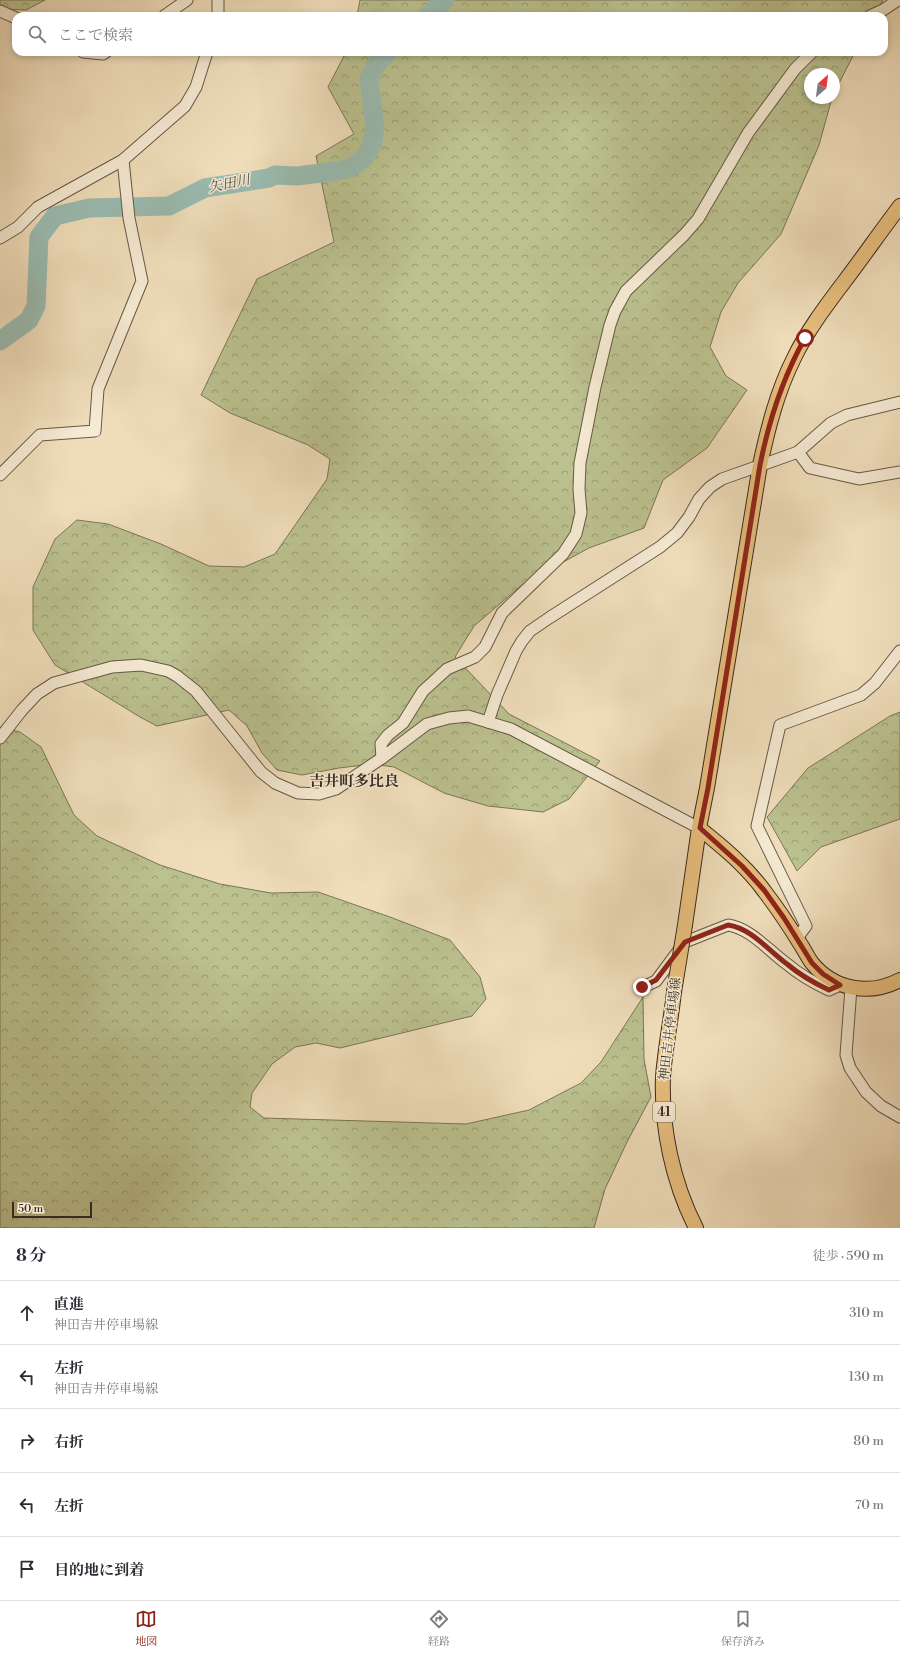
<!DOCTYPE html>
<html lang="ja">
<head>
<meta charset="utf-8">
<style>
	:root { --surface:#fff; --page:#f7f7f7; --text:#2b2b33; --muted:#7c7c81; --line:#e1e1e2; --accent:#8f2418 }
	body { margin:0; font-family:"Libre Bodoni","Noto Serif JP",serif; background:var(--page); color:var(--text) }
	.compass { position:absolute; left:804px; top:68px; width:36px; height:36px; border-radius:50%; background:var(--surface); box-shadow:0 2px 6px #0003; rotate:28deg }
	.scale { position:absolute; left:12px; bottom:10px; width:80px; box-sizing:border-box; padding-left:4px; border:2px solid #392b20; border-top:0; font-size:11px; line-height:14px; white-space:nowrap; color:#392b20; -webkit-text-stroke:3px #f5ead3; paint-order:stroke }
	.stop { position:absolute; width:12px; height:12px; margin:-9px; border:3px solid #8f2418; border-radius:50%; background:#fff }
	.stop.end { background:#8f2418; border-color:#fff; box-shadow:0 1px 4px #0008 }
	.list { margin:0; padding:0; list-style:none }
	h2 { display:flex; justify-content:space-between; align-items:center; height:52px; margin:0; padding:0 16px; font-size:17px }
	h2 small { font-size:13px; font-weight:400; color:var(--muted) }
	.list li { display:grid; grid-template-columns:26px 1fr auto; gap:12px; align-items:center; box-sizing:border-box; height:64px; padding:0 16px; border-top:1px solid var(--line) }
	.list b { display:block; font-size:15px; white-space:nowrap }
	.list p { margin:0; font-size:13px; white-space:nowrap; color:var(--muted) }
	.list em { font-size:13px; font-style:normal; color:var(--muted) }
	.icon { flex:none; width:22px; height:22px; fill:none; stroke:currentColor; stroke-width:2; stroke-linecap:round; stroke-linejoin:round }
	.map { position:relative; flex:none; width:900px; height:1228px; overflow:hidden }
	.search { position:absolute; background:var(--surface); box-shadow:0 2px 6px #0003; left:12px; right:12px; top:12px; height:44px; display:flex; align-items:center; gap:10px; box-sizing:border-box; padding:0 14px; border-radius:12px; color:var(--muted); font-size:15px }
	.sheet { height:372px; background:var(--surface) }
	nav { display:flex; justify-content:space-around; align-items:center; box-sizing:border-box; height:56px; border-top:1px solid var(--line); background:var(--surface); font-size:11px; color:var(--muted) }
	nav a { display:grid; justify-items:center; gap:2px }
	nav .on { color:var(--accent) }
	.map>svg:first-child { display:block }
	.forest { fill:url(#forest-crowns); stroke:#7a7658 }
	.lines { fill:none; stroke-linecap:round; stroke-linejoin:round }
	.river { stroke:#9abcb1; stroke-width:19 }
	.minor-casing { stroke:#675847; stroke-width:13 }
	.major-casing { stroke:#392b20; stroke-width:16 }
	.minor { stroke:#f5ead3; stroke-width:11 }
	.major { stroke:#e8bf7e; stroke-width:14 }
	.major-bridge-casing { stroke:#392b20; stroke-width:16; stroke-linecap:butt }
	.major-bridge { stroke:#e8bf7e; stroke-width:14 }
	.route { stroke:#8f2418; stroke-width:5 }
	.labels { text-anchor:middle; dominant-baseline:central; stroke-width:3; stroke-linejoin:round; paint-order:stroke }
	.shield { fill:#f5ead3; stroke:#716456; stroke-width:1 }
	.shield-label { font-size:12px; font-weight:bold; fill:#392b20 }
	.street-label { font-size:13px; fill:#392b20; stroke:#f5ead3 }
	.water-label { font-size:14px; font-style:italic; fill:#514f44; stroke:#f5ead3 }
	.quarter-label { font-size:15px; font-weight:bold; fill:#392b20; stroke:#f5ead3 }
</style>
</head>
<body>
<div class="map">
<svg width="900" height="1228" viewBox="0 0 900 1228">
	<defs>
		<pattern id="forest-crowns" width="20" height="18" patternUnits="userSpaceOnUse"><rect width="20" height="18" fill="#bbc18f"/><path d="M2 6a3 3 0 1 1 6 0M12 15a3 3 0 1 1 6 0" fill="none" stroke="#999d74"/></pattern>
	</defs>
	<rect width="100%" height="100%" fill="#f0debb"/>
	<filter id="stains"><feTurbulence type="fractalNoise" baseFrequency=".005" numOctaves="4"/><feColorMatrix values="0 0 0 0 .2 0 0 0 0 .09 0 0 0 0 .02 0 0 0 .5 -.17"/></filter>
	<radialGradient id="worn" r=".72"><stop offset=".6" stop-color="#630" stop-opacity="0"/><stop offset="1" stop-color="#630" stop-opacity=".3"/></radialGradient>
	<g class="forest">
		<path d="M 0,0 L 45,0 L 26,10 L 0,9 Z"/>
		<path d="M 360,0 L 883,0 L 874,16 L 357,16 Z"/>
		<path d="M 346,52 L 855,52 L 834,93 L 834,74 L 810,74 L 810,98 L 832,98 L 819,145 L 781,234 L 738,283 L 721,312 L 710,347 L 726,376 L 747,390 L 707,448 L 663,480 L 644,528 L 589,548 L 523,584 L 474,626 L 455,657 L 509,714 L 600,761 L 569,799 L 543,812 L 488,806 L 444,793 L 394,767 L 372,764 L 339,768 L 302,775 L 277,770 L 262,753 L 247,726 L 229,710 L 157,726 L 140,717 L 55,665 L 33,630 L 33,587 L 55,539 L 77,520 L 108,524 L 161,544 L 209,566 L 244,567 L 275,554 L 327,479 L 330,459 L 308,445 L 230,413 L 201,395 L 257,279 L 334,242 L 316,156 L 354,134 L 328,87 Z"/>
		<path d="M 900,712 L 900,819 L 821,847 L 797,871 L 767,817 L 808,768 L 890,716 Z"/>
		<path d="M 0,727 L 20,732 L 41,747 L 74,815 L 97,836 L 160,865 L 220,884 L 271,893 L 318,892 L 390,917 L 450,940 L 480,977 L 486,999 L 472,1016 L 340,1048 L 316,1043 L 295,1047 L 272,1064 L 252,1093 L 250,1107 L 264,1118 L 466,1124 L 529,1110 L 581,1083 L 601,1062 L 643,997 L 644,1059 L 651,1097 L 627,1142 L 605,1189 L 594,1228 L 0,1228 Z"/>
	</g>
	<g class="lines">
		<g class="river">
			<path d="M 427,16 L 445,0"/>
			<path d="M 0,341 L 29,320 L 36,306 L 39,237 L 55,216 L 89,208 L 169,206 L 205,188 L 269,178 L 275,175 L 297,176 L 337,171 L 351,168 L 365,157 L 372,144 L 375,128 L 369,79 L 376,65 L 388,52"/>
		</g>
		<g class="minor-casing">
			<g id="minor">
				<path d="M 0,11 L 16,18"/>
				<path d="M 164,16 L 187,0"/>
				<path d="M 218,16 L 218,0"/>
				<path d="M 870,16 L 883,10 L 898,0"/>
				<path d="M 83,52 L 103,54 L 106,52"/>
				<path d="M 0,238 L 18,227 L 38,207 L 123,160 L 185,106 L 196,87 L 207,52"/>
				<path d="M 798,452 L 810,468 L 859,479 L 900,472"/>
				<path d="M 0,475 L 40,435 L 95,431 L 98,389 L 142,281 L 129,218 L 123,160"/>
				<path d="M 488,722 L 497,695 L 516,651 L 522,641 L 530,631 L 549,618 L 660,547 L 677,533 L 689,517 L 699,499 L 710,487 L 722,479 L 798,452 L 831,423 L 847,415 L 900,402"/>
				<path d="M 0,738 L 22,710 L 37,694 L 54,683 L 112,667 L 141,665 L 168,671 L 177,676 L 196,691 L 261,772 L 275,783 L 298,793 L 319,794 L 336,789 L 382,758 L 427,724 L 449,718 L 468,716 L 511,729 L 699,828"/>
				<path d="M 382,758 L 381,744 L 388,735 L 403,723 L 423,691 L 433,682 L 447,669 L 475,657 L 485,647 L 502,613 L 563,554 L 576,534 L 581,513 L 579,489 L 580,463 L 595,387 L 610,325 L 615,311 L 626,291 L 684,235 L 698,219 L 748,133 L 795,69 L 812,52"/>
				<path d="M 797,938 L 806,926 L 757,826 L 780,725 L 861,695 L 875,683 L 900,651"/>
				<path d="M 643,987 L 656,981 L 685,942 L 728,925 C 750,928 769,951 787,964 C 800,975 814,983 829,990 L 840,985"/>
				<path d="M 851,988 L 846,1055 L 850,1068 L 866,1092 L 881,1106 L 900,1117"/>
			</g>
		</g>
		<g class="major-casing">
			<g id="major">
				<path d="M 699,828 C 723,847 747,867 765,892 C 778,909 790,927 801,945 C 805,951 808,958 812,963 C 834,990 870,996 900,980"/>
				<path d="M 685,925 L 699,828 L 707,788 L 760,465 C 768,428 777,392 794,358 C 807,331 826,306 844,282 C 863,257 881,231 900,206"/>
				<path d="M 674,992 C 671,1020 665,1049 663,1077 C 661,1128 673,1183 696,1228"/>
			</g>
		</g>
		<use href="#minor" class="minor"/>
		<use href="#major" class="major"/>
		<g class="major-bridge-casing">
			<path id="major-bridge" d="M 674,992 L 685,925"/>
		</g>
		<use href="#major-bridge" class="major-bridge"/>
	</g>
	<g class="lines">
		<path class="route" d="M 642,987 L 656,980 L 685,942 L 728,925 C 751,928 769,951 787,964 C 800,975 814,983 829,990 L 840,985 L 823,974 L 812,963 L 784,918 L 764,890 L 742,866 L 700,828 L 708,788 L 760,465 C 769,420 782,379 805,338"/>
	</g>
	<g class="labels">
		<rect class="shield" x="653" y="1102" width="22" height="20" rx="3"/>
		<g class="shield-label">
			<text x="664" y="1112">41</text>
		</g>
		<g class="street-label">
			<text transform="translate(670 1029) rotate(-83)">神田吉井停車場線</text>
		</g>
		<g class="water-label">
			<text transform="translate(229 184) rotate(-11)">矢田川</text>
		</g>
		<g class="quarter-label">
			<text x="354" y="781">吉井町多比良</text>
		</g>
	</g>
	<rect width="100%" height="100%" filter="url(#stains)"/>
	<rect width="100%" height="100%" fill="url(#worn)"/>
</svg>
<svg class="compass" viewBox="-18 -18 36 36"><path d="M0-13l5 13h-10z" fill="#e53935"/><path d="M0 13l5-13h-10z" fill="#7c7c81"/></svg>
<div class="scale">50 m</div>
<div class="stop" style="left:805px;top:338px"></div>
<div class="stop end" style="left:642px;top:987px"></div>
<div class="search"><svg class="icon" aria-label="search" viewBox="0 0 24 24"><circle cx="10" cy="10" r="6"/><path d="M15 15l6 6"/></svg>ここで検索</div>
</div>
<section class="sheet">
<h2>8 分<small>徒歩 · 590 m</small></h2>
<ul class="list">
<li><svg class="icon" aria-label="ahead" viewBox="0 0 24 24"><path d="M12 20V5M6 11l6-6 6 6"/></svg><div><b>直進</b><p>神田吉井停車場線</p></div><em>310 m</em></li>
<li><svg class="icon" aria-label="left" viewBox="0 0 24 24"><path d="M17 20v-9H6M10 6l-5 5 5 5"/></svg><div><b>左折</b><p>神田吉井停車場線</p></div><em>130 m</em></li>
<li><svg class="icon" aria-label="right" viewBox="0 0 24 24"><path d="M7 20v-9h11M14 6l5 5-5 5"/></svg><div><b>右折</b></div><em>80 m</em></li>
<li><svg class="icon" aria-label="left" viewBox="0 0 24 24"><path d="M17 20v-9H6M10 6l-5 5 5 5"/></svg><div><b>左折</b></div><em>70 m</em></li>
<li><svg class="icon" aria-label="arrive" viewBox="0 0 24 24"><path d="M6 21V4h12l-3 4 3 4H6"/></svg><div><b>目的地に到着</b></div></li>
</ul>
</section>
<nav>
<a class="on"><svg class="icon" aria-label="map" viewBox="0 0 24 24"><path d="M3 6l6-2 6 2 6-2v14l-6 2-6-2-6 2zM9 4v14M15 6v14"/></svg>地図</a>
<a><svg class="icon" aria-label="directions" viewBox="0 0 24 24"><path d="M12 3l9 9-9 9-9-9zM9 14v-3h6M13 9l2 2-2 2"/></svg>経路</a>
<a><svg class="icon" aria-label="saved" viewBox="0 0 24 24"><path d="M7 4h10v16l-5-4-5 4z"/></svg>保存済み</a>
</nav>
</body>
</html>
